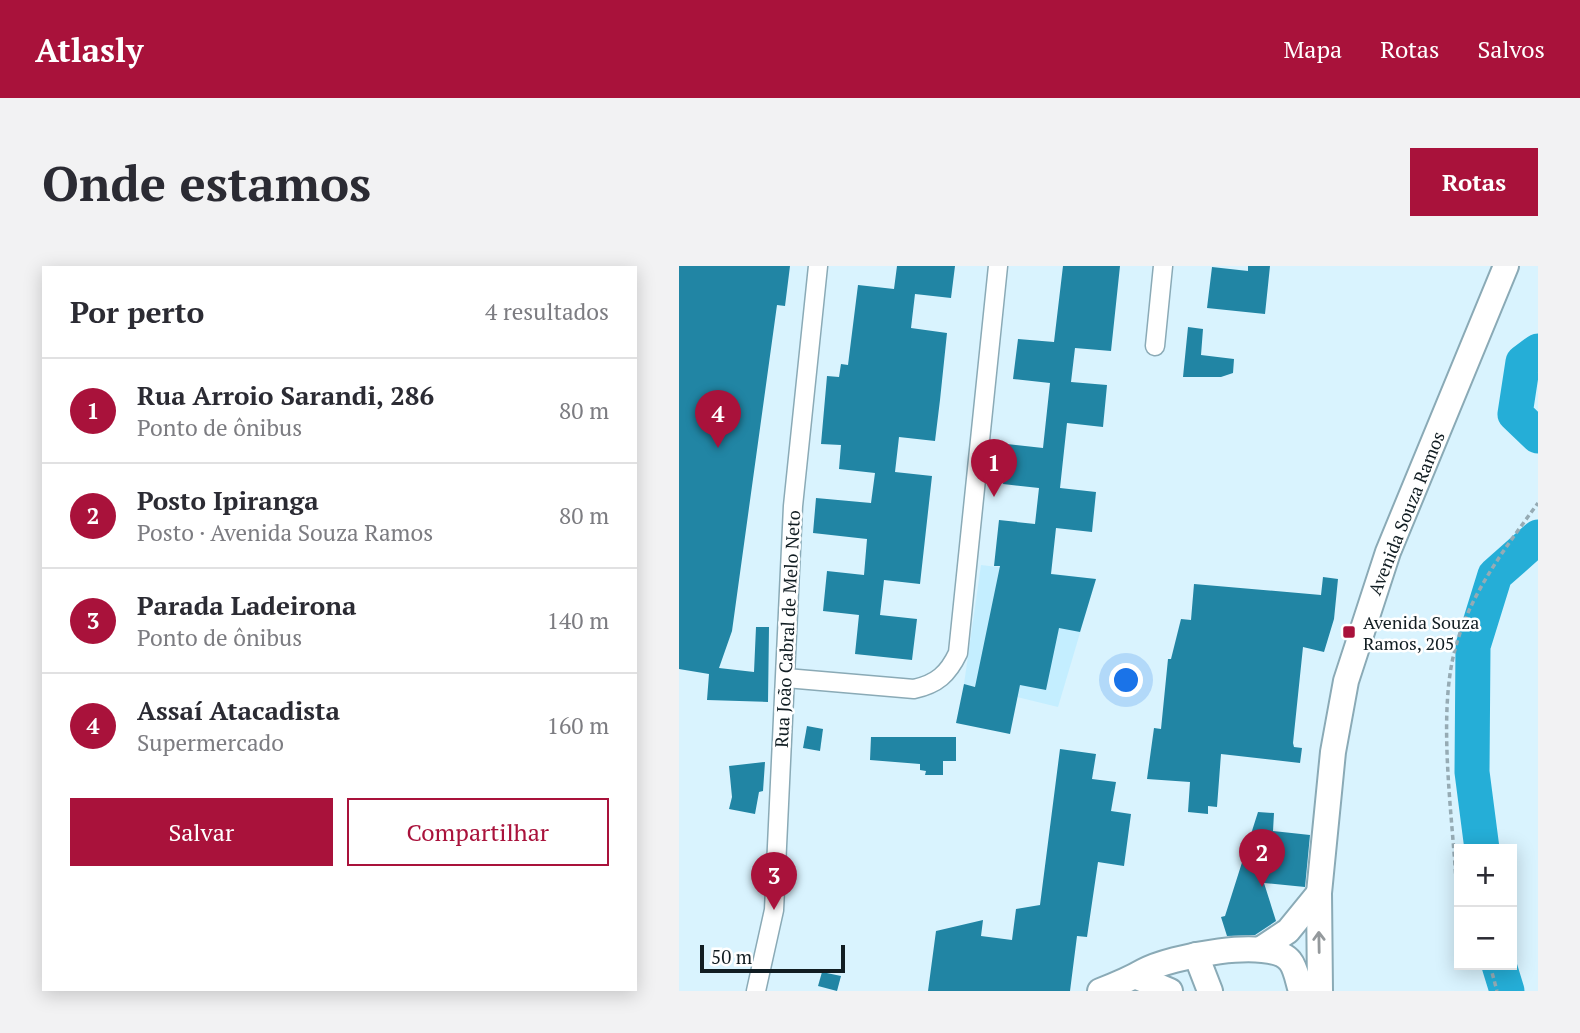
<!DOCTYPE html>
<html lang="pt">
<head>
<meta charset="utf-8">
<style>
	:root { --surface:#fff; --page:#f2f2f3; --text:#2b2b33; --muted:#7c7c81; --line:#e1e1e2; --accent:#a9123b }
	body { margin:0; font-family:"PT Serif",serif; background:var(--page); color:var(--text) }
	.controls { position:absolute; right:21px; bottom:21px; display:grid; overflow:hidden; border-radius:0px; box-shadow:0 4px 18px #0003 }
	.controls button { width:63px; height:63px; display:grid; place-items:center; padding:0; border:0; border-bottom:2px solid var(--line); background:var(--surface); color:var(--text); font:35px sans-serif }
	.scale { position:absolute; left:21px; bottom:18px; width:145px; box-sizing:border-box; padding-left:7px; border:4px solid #111d22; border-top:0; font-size:19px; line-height:24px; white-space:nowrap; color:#111d22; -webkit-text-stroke:5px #fff; paint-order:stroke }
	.you { position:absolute; left:448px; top:415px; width:24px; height:24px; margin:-18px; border:5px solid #fff; border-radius:50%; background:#1a73e8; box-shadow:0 0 0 10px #1a73e833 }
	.badge { display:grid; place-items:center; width:46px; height:46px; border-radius:50%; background:var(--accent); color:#fff; font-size:23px; font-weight:700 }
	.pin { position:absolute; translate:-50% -58px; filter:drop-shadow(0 2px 4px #0008) }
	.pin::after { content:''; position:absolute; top:37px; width:24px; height:21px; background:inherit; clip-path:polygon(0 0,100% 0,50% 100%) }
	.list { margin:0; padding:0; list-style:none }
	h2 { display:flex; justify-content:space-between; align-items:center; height:91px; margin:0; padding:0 28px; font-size:30px }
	h2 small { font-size:23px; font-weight:400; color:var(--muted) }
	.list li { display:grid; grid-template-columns:46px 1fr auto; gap:21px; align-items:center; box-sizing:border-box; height:105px; padding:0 28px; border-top:2px solid var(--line) }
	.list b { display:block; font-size:26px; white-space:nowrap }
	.list p { margin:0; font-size:23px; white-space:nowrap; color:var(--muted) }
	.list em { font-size:23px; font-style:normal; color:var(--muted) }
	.actions { display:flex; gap:14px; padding:21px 28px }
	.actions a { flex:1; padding:16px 0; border:2px solid var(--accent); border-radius:0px; text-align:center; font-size:24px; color:var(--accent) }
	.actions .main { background:var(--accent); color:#fff }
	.map { position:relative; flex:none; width:859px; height:725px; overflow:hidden; border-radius:0px }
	header { display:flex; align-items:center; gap:42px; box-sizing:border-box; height:98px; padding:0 35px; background:var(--accent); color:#fff }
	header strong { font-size:33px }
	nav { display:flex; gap:38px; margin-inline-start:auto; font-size:24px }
	.intro { display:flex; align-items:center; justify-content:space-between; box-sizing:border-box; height:168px; padding:0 42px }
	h1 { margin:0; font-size:49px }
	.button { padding:18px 32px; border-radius:0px; background:var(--accent); color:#fff; font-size:24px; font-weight:700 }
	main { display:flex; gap:42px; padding:0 42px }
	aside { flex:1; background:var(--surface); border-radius:0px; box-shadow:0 4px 18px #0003 }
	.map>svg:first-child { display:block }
	.built { fill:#c4eeff }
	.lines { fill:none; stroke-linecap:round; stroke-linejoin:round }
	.river { stroke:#25aed7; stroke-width:35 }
	.building { fill:#2185a4 }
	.street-casing { stroke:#8aaab6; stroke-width:21 }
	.secondary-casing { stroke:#8aaab6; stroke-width:28 }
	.path { stroke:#96abb4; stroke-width:3.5; stroke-dasharray:5 3.5; stroke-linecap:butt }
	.street { stroke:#fff; stroke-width:18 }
	.secondary { stroke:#fff; stroke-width:24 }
	.oneway { stroke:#94999c }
	.poi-dot { fill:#a9123b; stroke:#fff; stroke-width:2.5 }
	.labels { text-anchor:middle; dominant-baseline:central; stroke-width:5; stroke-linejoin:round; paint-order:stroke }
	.street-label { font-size:18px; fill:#111d22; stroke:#fff }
	.poi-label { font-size:18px; fill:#111d22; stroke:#fff; text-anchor:start }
</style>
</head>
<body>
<header>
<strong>Atlasly</strong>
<nav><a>Mapa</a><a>Rotas</a><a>Salvos</a></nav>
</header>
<div class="intro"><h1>Onde estamos</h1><a class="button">Rotas</a></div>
<main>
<aside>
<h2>Por perto<small>4 resultados</small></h2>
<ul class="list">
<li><span class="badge">1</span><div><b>Rua Arroio Sarandi, 286</b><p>Ponto de ônibus</p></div><em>80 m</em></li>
<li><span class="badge">2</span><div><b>Posto Ipiranga</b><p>Posto · Avenida Souza Ramos</p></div><em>80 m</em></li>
<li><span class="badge">3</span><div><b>Parada Ladeirona</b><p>Ponto de ônibus</p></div><em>140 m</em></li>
<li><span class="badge">4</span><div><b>Assaí Atacadista</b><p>Supermercado</p></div><em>160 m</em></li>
</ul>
<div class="actions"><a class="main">Salvar</a><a>Compartilhar</a></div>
</aside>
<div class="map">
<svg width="859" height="725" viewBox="0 0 859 725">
	<rect width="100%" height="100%" fill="#d9f3fe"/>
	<path class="built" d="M 302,299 L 417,313 L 379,441 L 285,418 Z"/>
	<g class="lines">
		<g class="river">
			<path d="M 859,85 L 844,96 L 836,148 L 859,170"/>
			<path d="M 803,583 L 793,506 L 794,380 L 816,309 L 859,271"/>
			<path d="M 820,699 L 828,725"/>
		</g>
	</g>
	<g class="building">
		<path d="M 0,0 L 111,0 L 106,40 L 98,39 L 53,365 L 40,402 L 75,406 L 77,361 L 90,361 L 89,436 L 28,434 L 30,408 L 0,403 Z"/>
		<path d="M 218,0 L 276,0 L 272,32 L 236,28 L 232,62 L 268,67 L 261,134 L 256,175 L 220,171 L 216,206 L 253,210 L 241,318 L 205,314 L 201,349 L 238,353 L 233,394 L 176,388 L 180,349 L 144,345 L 148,305 L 185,309 L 188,273 L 134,267 L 137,232 L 192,237 L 196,207 L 160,203 L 162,179 L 142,178 L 148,110 L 160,111 L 162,98 L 169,99 L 179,19 L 215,23 Z"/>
		<path d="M 384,0 L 441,0 L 432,85 L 396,82 L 392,116 L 428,119 L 424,161 L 388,157 L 381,222 L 417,226 L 413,266 L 377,262 L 372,308 L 417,313 L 401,366 L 380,362 L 367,424 L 341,419 L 331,468 L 277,457 L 285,418 L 296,421 L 321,300 L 315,300 L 320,254 L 356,258 L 360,222 L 324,218 L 328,178 L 364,182 L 371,117 L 334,113 L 339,73 L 375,76 Z"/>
		<path d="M 569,0 L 591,0 L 586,48 L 528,42 L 533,1 L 569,5 Z"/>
		<path d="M 509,61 L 524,63 L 522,89 L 555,93 L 554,107 L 542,111 L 504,111 Z"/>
		<path d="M 644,311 L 659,313 L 655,353 L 645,386 L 624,381 L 614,477 L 615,481 L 623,482 L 621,497 L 542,488 L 538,541 L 529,540 L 529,548 L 509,546 L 511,516 L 468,513 L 475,462 L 482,463 L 489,393 L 492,393 L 502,353 L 512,354 L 515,318 L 642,329 Z"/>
		<path d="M 128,460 L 144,463 L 141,485 L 124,482 Z"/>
		<path d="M 192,471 L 277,471 L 277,495 L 264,495 L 264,509 L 246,509 L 247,505 L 241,504 L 241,498 L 191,494 Z"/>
		<path d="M 381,483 L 417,488 L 413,513 L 437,516 L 432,545 L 452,548 L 445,600 L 419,596 L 408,671 L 398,670 L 391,725 L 249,725 L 257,665 L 304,654 L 302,670 L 333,674 L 337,643 L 361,639 Z"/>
		<path d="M 86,496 L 84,525 L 80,526 L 76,548 L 50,543 L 53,531 L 50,500 Z"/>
		<path d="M 579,546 L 595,547 L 594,565 L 631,569 L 626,621 L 585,617 L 597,655 L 576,669 L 548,670 L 542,651 L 546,650 Z"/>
		<path d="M 143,706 L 162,710 L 158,725 L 139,720 Z"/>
	</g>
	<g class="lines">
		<g class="street-casing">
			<g id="street">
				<path d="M 476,80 L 484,0"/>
				<path d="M 107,412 L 235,423 C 258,418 269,408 279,387 L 319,0"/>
				<path d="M 77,725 L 95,644 L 114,240 L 139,0"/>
			</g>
		</g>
		<g class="secondary-casing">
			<g id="secondary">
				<path d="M 582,683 L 609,665 L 640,627"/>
				<path d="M 517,689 L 531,725"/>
				<path d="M 458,711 L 491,725"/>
				<path d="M 421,725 C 437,719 451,713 465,705 C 490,691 592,670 611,695 C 617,702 619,716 622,725"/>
				<path d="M 641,725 L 640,627 L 654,486 L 667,415 L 709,286 L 827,0"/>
			</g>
		</g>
		<g class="path">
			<path d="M 780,624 L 777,614 C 773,546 758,444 777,380 C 792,326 827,281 859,237"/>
			<path d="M 811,699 L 818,725"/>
		</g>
		<use href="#street" class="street"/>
		<use href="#secondary" class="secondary"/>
	</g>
	<defs><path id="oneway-shaft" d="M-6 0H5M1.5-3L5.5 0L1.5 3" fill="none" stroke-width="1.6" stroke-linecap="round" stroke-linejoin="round" transform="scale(1.75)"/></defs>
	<use class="oneway" href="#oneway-shaft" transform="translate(640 676) rotate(-91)"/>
	<rect class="poi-dot" x="663" y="359" width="14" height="14" rx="3.5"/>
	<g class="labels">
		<g class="street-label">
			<text transform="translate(727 247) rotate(-68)">Avenida Souza Ramos</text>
			<text transform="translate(108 363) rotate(-87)">Rua João Cabral de Melo Neto</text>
		</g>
		<g class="poi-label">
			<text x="684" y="356">Avenida Souza<tspan x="684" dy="21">Ramos, 205</tspan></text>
		</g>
	</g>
</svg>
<div class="controls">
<button>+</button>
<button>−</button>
</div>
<div class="scale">50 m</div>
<div class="you"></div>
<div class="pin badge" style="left:315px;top:231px">1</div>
<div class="pin badge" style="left:583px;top:621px">2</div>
<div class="pin badge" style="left:95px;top:644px">3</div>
<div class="pin badge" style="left:39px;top:182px">4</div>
</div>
</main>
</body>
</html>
